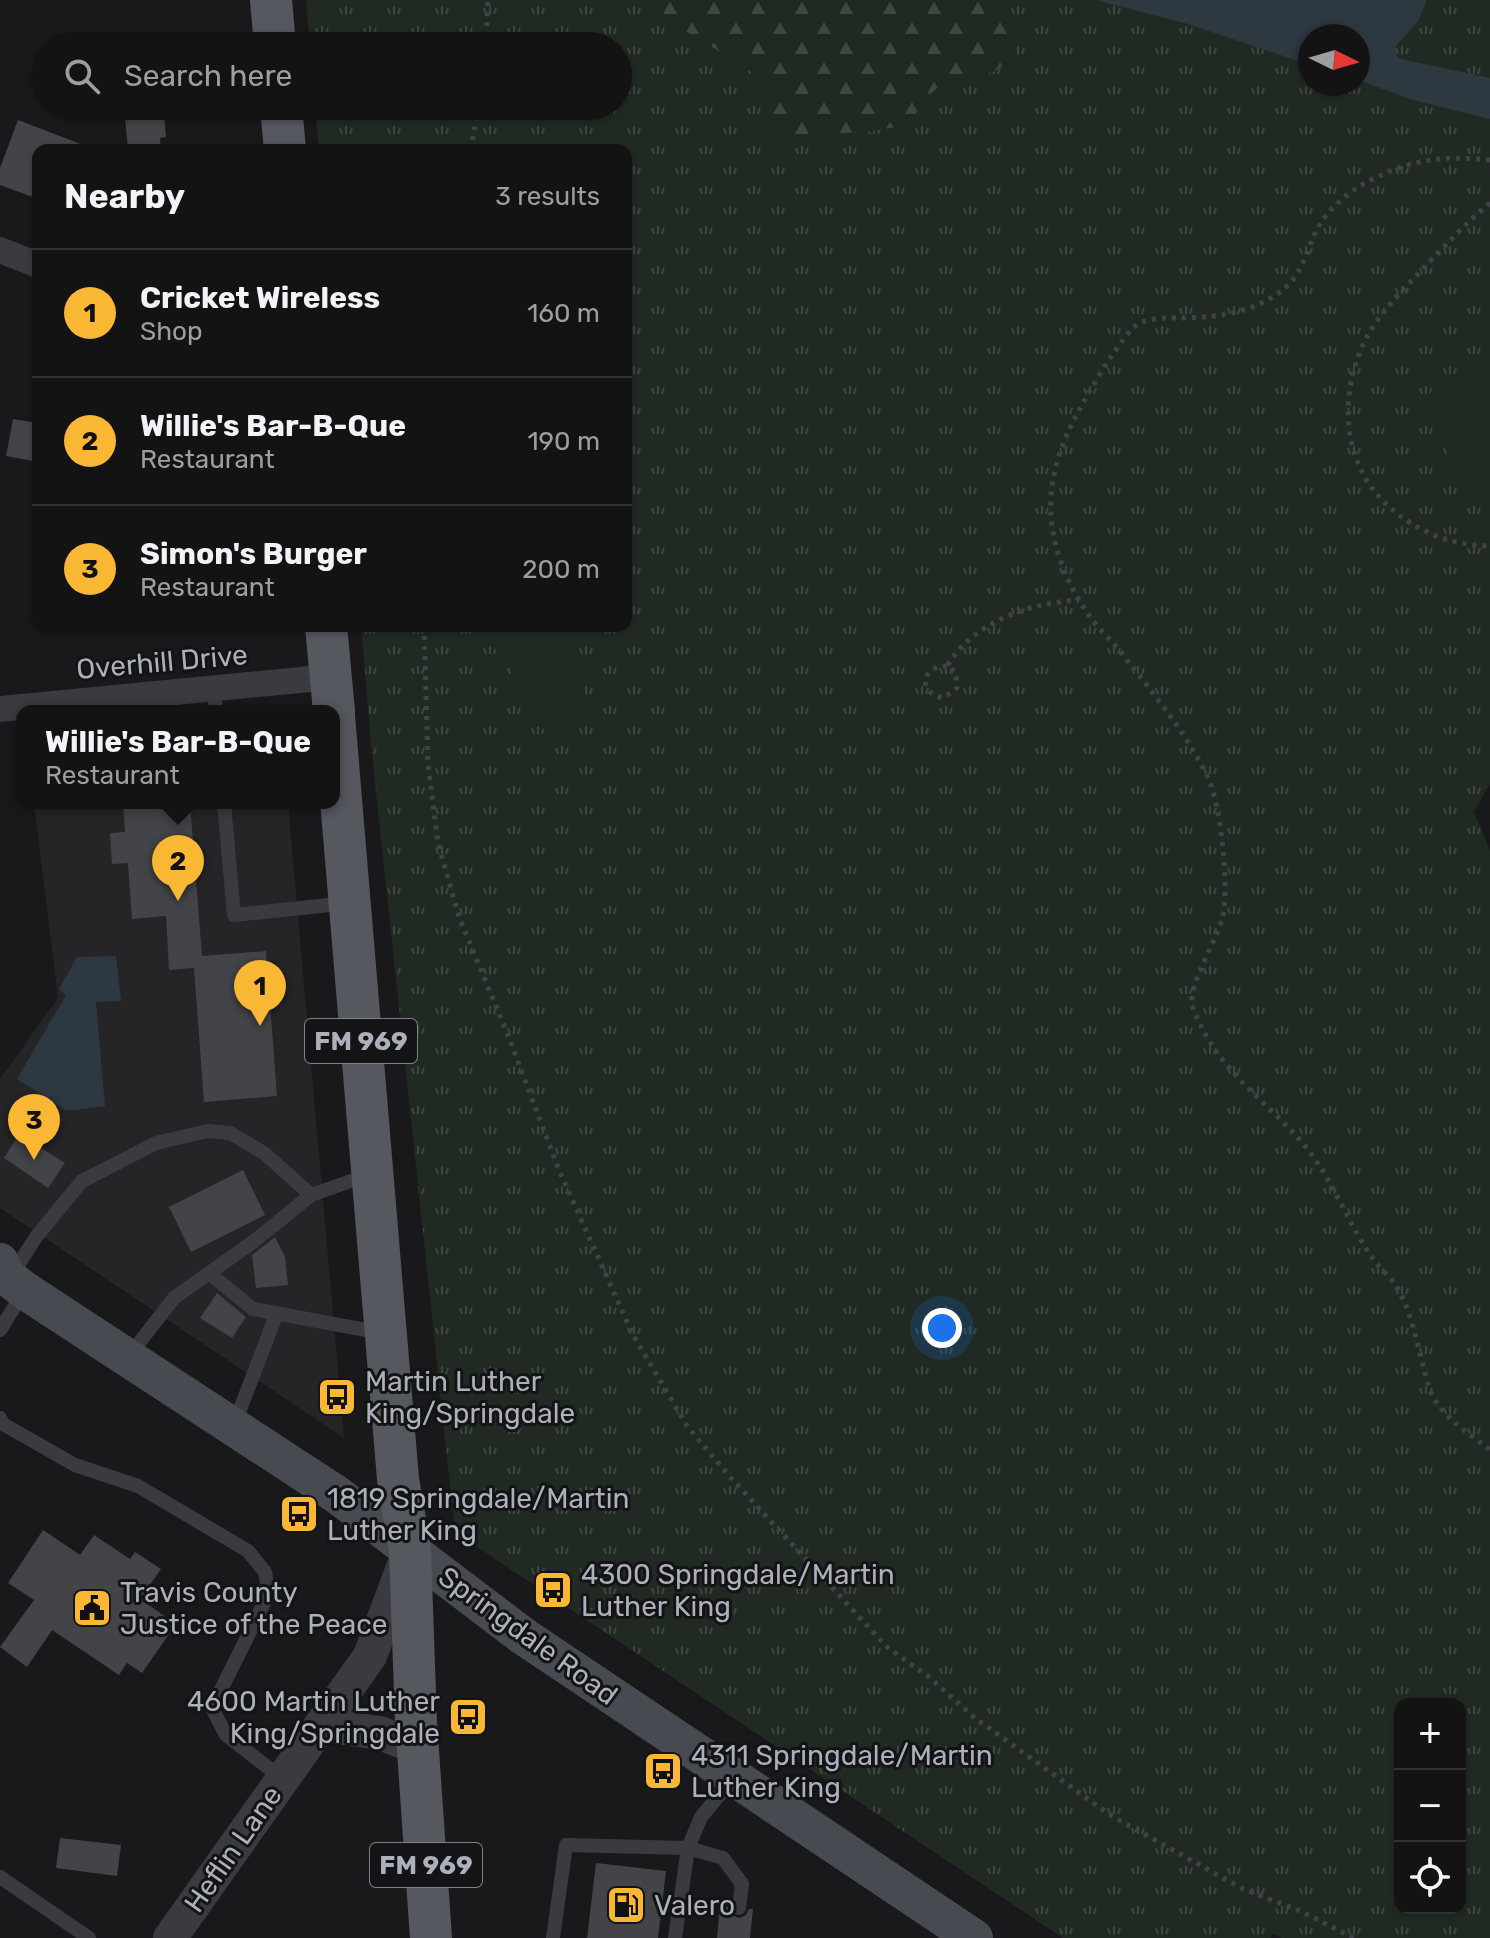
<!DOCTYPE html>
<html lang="en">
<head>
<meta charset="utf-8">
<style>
	:root { --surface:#131314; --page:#202022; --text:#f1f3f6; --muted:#9d9ea0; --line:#323234; --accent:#f9b733 }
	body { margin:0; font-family:Rubik,sans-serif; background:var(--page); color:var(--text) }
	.controls { position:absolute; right:24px; bottom:24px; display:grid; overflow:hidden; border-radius:16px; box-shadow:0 2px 6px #0004 }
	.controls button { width:72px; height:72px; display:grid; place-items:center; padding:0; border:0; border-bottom:2px solid var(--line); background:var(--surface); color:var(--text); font:40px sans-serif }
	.compass { position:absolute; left:1298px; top:24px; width:72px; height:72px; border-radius:50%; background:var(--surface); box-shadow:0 2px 6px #0004; rotate:95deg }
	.you { position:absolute; left:942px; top:1328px; width:28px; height:28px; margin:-20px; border:6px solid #fff; border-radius:50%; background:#1a73e8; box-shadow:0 0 0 12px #1a73e833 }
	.badge { display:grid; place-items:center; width:52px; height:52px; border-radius:50%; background:var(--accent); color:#111; font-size:26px; font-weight:700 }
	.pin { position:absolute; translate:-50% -66px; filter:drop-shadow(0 2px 4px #0008) }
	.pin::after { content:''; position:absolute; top:42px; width:28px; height:24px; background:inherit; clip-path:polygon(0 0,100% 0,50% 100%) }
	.popup { position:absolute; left:16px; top:705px; width:324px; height:104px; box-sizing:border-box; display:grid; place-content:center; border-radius:16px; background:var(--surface); filter:drop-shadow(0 2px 6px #0005); font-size:26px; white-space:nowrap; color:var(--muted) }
	.popup b { font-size:30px; color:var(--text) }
	.popup::after { content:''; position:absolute; left:50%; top:100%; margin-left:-16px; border:16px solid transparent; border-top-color:var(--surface) }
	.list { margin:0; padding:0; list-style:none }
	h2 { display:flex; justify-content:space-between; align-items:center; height:104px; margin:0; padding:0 32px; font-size:34px }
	h2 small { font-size:26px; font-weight:400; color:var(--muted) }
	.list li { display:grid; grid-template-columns:52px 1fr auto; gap:24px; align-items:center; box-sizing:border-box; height:128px; padding:0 32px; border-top:2px solid var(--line) }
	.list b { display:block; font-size:30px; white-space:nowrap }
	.list p { margin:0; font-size:26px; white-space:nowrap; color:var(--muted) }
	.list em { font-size:26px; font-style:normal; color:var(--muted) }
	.icon { flex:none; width:44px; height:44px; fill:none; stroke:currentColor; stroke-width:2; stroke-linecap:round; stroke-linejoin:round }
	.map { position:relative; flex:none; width:1490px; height:1938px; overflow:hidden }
	.search { position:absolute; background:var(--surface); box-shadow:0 2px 6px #0004; left:32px; top:32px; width:600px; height:88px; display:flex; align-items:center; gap:20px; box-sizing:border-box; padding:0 28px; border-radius:44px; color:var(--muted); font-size:30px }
	.panel { position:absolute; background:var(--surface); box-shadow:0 2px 6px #0004; left:32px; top:144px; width:600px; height:488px; border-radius:16px }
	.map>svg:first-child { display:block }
	.built { fill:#252528 }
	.grass { fill:url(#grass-tufts); fill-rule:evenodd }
	.forest { fill:url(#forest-firs) }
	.park { fill:#202a22 }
	.water { fill:#2e3840 }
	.building { fill:#434448 }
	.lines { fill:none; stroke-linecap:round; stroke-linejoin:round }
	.path { stroke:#404248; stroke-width:5; stroke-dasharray:4 6; stroke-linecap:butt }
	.service { stroke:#3a3b40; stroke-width:14 }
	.minor { stroke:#3a3b40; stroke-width:26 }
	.tertiary { stroke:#3a3b40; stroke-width:34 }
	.secondary { stroke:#484a51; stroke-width:38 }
	.primary { stroke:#565860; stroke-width:42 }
	.labels { text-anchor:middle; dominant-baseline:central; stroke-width:6; stroke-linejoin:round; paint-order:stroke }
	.shield { fill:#141416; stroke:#7e818a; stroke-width:2 }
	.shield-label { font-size:26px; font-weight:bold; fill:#abb0bb }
	.street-label { font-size:28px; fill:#abb0bb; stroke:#141416 }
	.poi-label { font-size:28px; fill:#abb0bb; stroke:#141416; text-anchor:start }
</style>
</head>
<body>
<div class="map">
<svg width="1490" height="1938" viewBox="0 0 1490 1938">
	<defs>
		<pattern id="grass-tufts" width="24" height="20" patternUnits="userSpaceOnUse" patternTransform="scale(2)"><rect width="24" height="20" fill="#202a22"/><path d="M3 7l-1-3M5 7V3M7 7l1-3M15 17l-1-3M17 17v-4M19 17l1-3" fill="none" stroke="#3e4640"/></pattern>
		<pattern id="forest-firs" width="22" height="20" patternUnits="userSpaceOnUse" patternTransform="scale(2)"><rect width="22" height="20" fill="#202a22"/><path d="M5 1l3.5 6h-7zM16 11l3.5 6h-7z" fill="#3e4640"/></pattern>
	</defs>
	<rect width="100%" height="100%" fill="#19191b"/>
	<path class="built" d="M 34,803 L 288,803 L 344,1438 L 0,1208 L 0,1079 L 58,998 Z"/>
	<path class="grass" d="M 306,0 L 1490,0 L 1490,783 L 1474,812 L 1490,851 L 1490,1938 L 1282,1938 L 1274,1934 L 1270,1938 L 1063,1938 L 455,1532 L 372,754 L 361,626 L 626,626 L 626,150 L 319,150 L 315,106 L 618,106 L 618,46 L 310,46 ZM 1310,36 L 1358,36 L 1358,84 L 1310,84 ZM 1400,1704 L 1460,1704 L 1460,1908 L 1400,1908 Z"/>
	<path class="forest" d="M 636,0 L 997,0 L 1016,56 L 994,72 L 945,81 L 924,100 L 909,125 L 865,132 L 772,136 L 763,80 C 722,51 678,28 636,0 Z"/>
	<g class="park">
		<path d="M 1490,369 L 1490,483 C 1480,480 1471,475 1462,468 C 1446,454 1416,403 1436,384 C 1449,372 1473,370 1490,369 Z"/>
		<path d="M 484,626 L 578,626 C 577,638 572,651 574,663 C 577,679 591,692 583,710 C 578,719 569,727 559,729 C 520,735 525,694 513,673 C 504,655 488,647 484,626 Z"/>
	</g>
	<g class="water">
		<path d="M 1096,0 L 1427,0 L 1418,21 L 1396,46 L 1396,55 L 1401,59 L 1490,78 L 1490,119 L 1410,99 L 1358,80 L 1358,36 L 1310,36 L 1310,65 L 1188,24 Z"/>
		<path d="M 116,956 L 121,1001 L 96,1002 L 105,1106 L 66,1111 L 17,1079 L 66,995 L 59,989 L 77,957 Z"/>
	</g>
	<g class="building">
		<path d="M 124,106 L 163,106 L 166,137 L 160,138 L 161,150 L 128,150 Z"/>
		<path d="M 18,120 L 91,148 L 90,150 L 38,150 L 38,199 L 0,185 L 0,168 Z"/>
		<path d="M 13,419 L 38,423 L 38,462 L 6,456 Z"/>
		<path d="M 123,803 L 190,803 L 202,956 L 266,951 L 277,1096 L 204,1102 L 194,968 L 169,970 L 166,916 L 132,919 L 128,863 L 112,864 L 110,833 L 125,832 Z"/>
		<path d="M 19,1134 L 65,1163 L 48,1188 L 4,1158 Z"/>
		<path d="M 243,1170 L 265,1215 L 191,1252 L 169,1207 Z"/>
		<path d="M 275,1237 L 285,1257 L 288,1285 L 256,1288 L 252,1255 Z"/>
		<path d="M 217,1293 L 246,1317 L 232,1338 L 200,1318 Z"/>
		<path d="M 43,1530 L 80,1555 L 94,1535 L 130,1559 L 135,1552 L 161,1569 L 140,1599 L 176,1624 L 142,1673 L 127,1663 L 119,1675 L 52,1630 L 27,1667 L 0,1647 L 34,1600 L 8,1583 Z"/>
		<path d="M 60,1838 L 121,1845 L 117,1876 L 56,1868 Z"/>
		<path d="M 596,1863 L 666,1871 L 658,1938 L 587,1938 Z"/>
		<path d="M 720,1906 L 729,1907 L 732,1915 L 739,1918 L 746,1915 L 749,1909 L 753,1909 L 750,1938 L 717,1938 Z"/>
	</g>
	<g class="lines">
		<g class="path">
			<path d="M 486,46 L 488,0"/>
			<path d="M 471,150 L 478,106"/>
			<path d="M 1490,160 C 1473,159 1455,157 1438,159 C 1397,163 1342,188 1320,224 C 1308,243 1305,269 1288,285 C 1259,312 1222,317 1183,318 C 1171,318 1152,317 1140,323 C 1123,330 1078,410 1069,430 C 1063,442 1058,457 1055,471 C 1042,522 1060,576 1091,618 C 1099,629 1110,639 1119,650 C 1151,691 1186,731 1208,778 C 1221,804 1229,887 1223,915 C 1218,939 1189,983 1192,1004 C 1193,1011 1199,1022 1202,1028 C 1228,1080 1281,1112 1315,1159 C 1338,1192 1352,1232 1377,1264 C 1382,1270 1389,1276 1394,1283 C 1411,1308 1417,1344 1425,1373 C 1428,1381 1429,1390 1433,1397 C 1446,1420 1470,1434 1490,1450"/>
			<path d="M 1490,203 C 1469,220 1452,239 1433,258 C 1411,282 1386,305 1369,333 C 1339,386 1339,459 1385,503 C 1414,531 1449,545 1490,546"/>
			<path d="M 424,626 L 428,764 L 438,843 L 459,917 L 506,1030 L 559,1170 L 632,1333 L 687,1426 L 730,1477 L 887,1647 L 929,1677 L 975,1718 L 1110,1815 L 1243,1889 L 1298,1910 L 1354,1938"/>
			<path d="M 947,666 C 920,666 918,693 943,698 L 957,688 L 956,673 L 947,666 C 974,621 1030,603 1079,600"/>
		</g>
		<g class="service">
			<path d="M 214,690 L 216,711"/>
			<path d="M 224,803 L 234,915 L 348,903"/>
			<path d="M 209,1273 L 253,1309 L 382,1333"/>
			<path d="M 11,1276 L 36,1237 L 82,1181 L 156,1143 L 208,1131 L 230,1133 L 264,1153 L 311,1195"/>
			<path d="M 0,1330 L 23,1293"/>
			<path d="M 128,1357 L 174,1298 L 253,1242 L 311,1195 L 368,1175"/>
			<path d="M 0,1418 L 3,1424 L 75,1465 L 138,1486 L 248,1551 L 265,1572 L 269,1593 L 212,1708 L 226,1735 L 283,1779"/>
			<path d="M 234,1425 L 277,1313"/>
			<path d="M 0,1877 L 89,1938"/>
			<path d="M 553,1938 L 566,1845 L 688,1848 L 723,1858 L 742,1884 L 739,1908"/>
			<path d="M 675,1938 L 688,1848 L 701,1817 L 732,1780"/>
		</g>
		<g class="minor">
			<path d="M 0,250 L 38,265"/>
			<path d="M 0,709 L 331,677"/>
		</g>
		<g class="tertiary">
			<path d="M 321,1725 L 380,1733 L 418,1748"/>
			<path d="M 170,1938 L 370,1656 L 407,1557"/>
		</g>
		<path class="secondary" d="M 0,1262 L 6,1276 L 24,1290 L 336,1494 L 523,1636 L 974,1938"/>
		<g class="primary">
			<path d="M 271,0 L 275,46"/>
			<path d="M 281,106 L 285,150"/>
			<path d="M 326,626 L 334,711"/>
			<path d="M 334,716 L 398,1479 L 410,1550 L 416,1722 L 431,1938"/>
		</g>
	</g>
	<defs>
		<g id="bus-square" transform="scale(2)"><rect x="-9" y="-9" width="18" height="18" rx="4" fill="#f9b733" stroke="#141416"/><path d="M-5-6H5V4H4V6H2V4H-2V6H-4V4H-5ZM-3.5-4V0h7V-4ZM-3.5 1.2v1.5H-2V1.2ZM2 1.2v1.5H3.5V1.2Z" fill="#111"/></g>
		<g id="civic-square" transform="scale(2)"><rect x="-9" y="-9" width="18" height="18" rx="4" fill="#f9b733" stroke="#141416"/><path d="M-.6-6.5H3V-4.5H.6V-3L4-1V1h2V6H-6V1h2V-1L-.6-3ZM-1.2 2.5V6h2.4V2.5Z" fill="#111"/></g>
		<g id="fuel-square" transform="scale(2)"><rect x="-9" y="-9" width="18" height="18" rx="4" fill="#f9b733" stroke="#141416"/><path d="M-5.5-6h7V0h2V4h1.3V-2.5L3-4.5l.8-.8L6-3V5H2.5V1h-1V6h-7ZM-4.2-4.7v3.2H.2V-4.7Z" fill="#111"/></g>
	</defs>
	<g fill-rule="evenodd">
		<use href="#bus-square" x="337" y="1397"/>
		<use href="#bus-square" x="299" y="1514"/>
		<use href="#bus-square" x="553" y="1590"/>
		<use href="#civic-square" x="92" y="1608"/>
		<use href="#bus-square" x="468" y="1717"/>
		<use href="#bus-square" x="663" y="1771"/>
		<use href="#fuel-square" x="626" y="1905"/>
	</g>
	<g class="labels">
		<g class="shield">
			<rect x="305" y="1019" width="112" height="44" rx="6"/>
			<rect x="370" y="1843" width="112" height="44" rx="6"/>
		</g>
		<g class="shield-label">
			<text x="361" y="1041">FM 969</text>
			<text x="426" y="1865">FM 969</text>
		</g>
		<g class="street-label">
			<text transform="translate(162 662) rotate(-5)">Overhill Drive</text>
			<text transform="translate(528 1636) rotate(36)">Springdale Road</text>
			<text transform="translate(233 1849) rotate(-55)">Heflin Lane</text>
		</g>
		<g class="poi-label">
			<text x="365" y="1381">Martin Luther<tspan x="365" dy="32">King/Springdale</tspan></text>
			<text x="327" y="1498">1819 Springdale/Martin<tspan x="327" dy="32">Luther King</tspan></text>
			<text x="581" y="1574">4300 Springdale/Martin<tspan x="581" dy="32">Luther King</tspan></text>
			<text x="120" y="1592">Travis County<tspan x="120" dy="32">Justice of the Peace</tspan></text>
			<text x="440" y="1701" text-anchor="end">4600 Martin Luther<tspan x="440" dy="32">King/Springdale</tspan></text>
			<text x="691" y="1755">4311 Springdale/Martin<tspan x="691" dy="32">Luther King</tspan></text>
			<text x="654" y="1905">Valero</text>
		</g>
	</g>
</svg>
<div class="controls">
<button>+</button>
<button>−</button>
<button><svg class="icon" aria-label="locate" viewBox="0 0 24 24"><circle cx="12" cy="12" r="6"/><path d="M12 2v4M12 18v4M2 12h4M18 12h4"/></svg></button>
</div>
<svg class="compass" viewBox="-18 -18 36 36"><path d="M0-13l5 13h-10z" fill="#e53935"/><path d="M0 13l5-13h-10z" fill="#9d9ea0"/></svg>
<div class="you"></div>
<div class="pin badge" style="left:260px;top:1026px">1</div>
<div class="pin badge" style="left:178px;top:901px">2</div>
<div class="popup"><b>Willie's Bar-B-Que</b>Restaurant</div>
<div class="pin badge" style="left:34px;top:1160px">3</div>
<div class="search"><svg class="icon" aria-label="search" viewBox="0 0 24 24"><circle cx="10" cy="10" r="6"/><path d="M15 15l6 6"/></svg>Search here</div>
<section class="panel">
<h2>Nearby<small>3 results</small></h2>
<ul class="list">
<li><span class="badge">1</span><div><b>Cricket Wireless</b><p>Shop</p></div><em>160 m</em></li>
<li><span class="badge">2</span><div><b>Willie's Bar-B-Que</b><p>Restaurant</p></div><em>190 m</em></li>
<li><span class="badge">3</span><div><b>Simon's Burger</b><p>Restaurant</p></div><em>200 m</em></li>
</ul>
</section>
</div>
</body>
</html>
